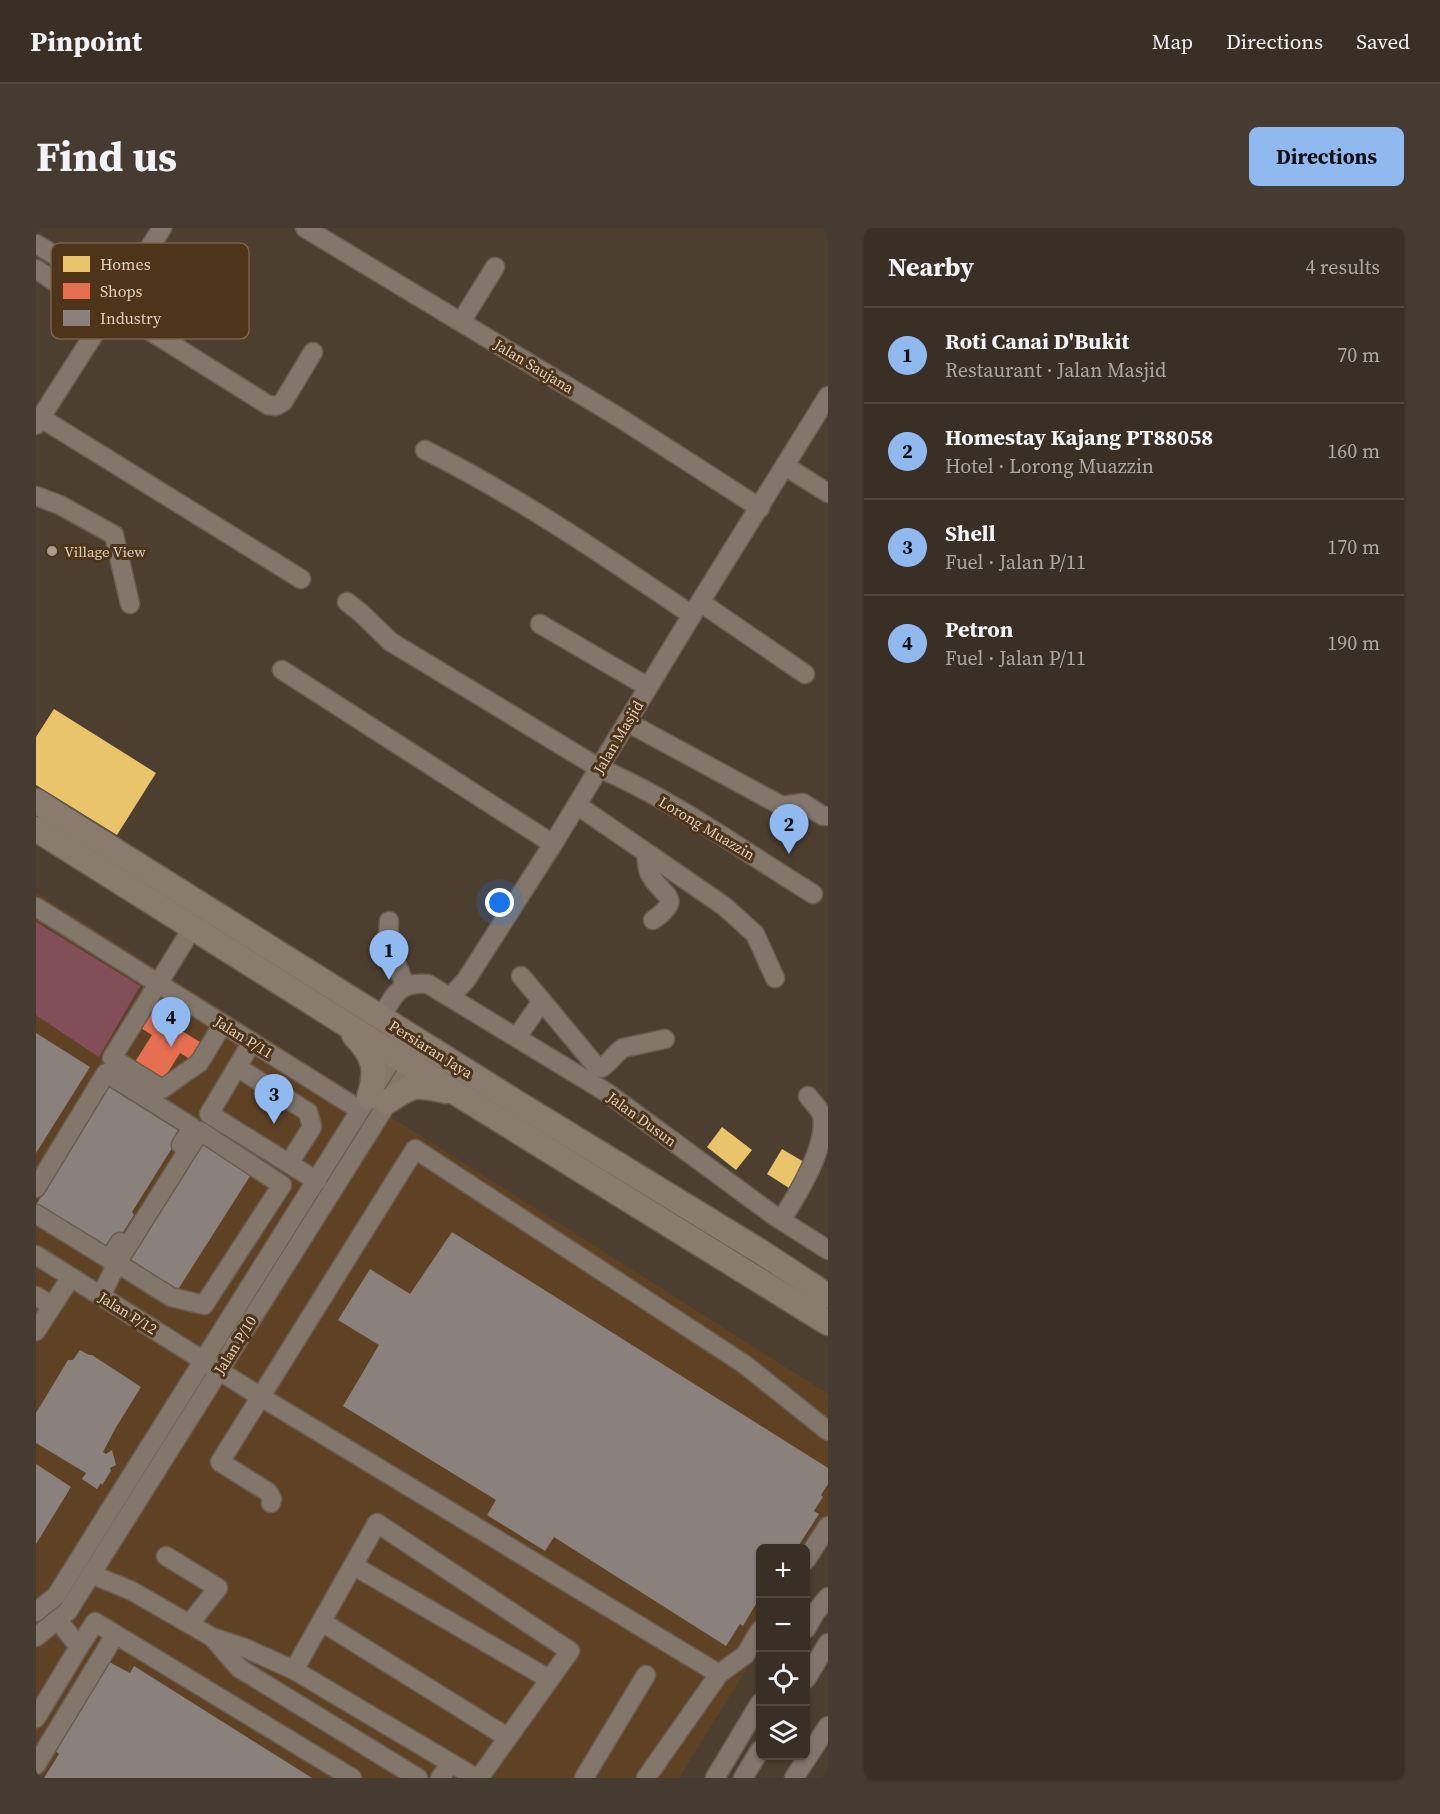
<!DOCTYPE html>
<html lang="en">
<head>
<meta charset="utf-8">
<style>
	:root { --surface:#3a2f24; --page:#453b31; --text:#f1f3f6; --muted:#aba9a6; --line:#544a41; --accent:#90b9f0 }
	body { margin:0; font-family:"Source Serif 4",serif; background:var(--page); color:var(--text) }
	.controls { position:absolute; right:18px; bottom:18px; display:grid; overflow:hidden; border-radius:9px; box-shadow:0 2px 4px #0004 }
	.controls button { width:54px; height:54px; display:grid; place-items:center; padding:0; border:0; border-bottom:2px solid var(--line); background:var(--surface); color:var(--text); font:30px sans-serif }
	.you { position:absolute; left:464px; top:675px; width:21px; height:21px; margin:-15px; border:4px solid #fff; border-radius:50%; background:#1a73e8; box-shadow:0 0 0 9px #1a73e833 }
	.badge { display:grid; place-items:center; width:39px; height:39px; border-radius:50%; background:var(--accent); color:#111; font-size:20px; font-weight:700 }
	.pin { position:absolute; translate:-50% -50px; filter:drop-shadow(0 2px 3px #0008) }
	.pin::after { content:''; position:absolute; top:32px; width:21px; height:18px; background:inherit; clip-path:polygon(0 0,100% 0,50% 100%) }
	.list { margin:0; padding:0; list-style:none }
	h2 { display:flex; justify-content:space-between; align-items:center; height:78px; margin:0; padding:0 24px; font-size:26px }
	h2 small { font-size:20px; font-weight:400; color:var(--muted) }
	.list li { display:grid; grid-template-columns:39px 1fr auto; gap:18px; align-items:center; box-sizing:border-box; height:96px; padding:0 24px; border-top:2px solid var(--line) }
	.list b { display:block; font-size:22px; white-space:nowrap }
	.list p { margin:0; font-size:20px; white-space:nowrap; color:var(--muted) }
	.list em { font-size:20px; font-style:normal; color:var(--muted) }
	.icon { flex:none; width:33px; height:33px; fill:none; stroke:currentColor; stroke-width:2; stroke-linecap:round; stroke-linejoin:round }
	.map { position:relative; flex:none; width:792px; height:1550px; overflow:hidden; border-radius:9px }
	header { display:flex; align-items:center; gap:36px; box-sizing:border-box; height:84px; padding:0 30px; background:var(--surface); border-bottom:2px solid var(--line) }
	header strong { font-size:28px }
	nav { display:flex; gap:33px; margin-inline-start:auto; font-size:21px }
	.intro { display:flex; align-items:center; justify-content:space-between; box-sizing:border-box; height:144px; padding:0 36px }
	h1 { margin:0; font-size:42px }
	.button { padding:15px 27px; border-radius:9px; background:var(--accent); color:#111; font-size:21px; font-weight:700 }
	main { display:flex; gap:36px; padding:0 36px }
	aside { flex:1; background:var(--surface); border-radius:9px; box-shadow:0 2px 4px #0004 }
	.map>svg:first-child { display:block }
	.built { fill:#5f4224 }
	.green { fill:#824f58 }
	.homes { fill:#e9c46a }
	.shops { fill:#e76f51 }
	.industry { fill:#8a817c }
	.lines { fill:none; stroke-linecap:round; stroke-linejoin:round }
	.minor-casing { stroke:#695d50; stroke-width:21 }
	.major-casing { stroke:#695d50; stroke-width:27 }
	.minor { stroke:#83776c; stroke-width:18 }
	.major { stroke:#897b6e; stroke-width:24 }
	.poi-dot { fill:#ac9d8e; stroke:#4e3419; stroke-width:2 }
	.labels { text-anchor:middle; dominant-baseline:central; stroke-width:6; stroke-linejoin:round; paint-order:stroke }
	.street-label { font-size:15px; fill:#dfcfc0; stroke:#4e3419 }
	.poi-label { font-size:15px; fill:#dfcfc0; stroke:#4e3419; text-anchor:start }
	.key { fill:#4e3419; stroke:#7a624b; stroke-width:1.5 }
	.key-label { font-size:16px; fill:#dfcfc0 }
</style>
</head>
<body>
<header>
<strong>Pinpoint</strong>
<nav><a>Map</a><a>Directions</a><a>Saved</a></nav>
</header>
<div class="intro"><h1>Find us</h1><a class="button">Directions</a></div>
<main>
<div class="map">
<svg width="792" height="1550" viewBox="0 0 792 1550">
	<rect width="100%" height="100%" fill="#4d3f30"/>
	<path class="built" d="M 0,664 L 792,1166 L 792,1311 L 770,1347 L 770,1320 L 724,1320 L 724,1419 L 643,1550 L 0,1550 Z"/>
	<path class="green" d="M 0,694 L 104,758 L 63,829 L 0,787 Z"/>
	<g class="homes">
		<path d="M 18,481 L 120,545 L 81,607 L 0,557 L 0,509 Z"/>
		<path d="M 686,899 L 716,922 L 700,942 L 671,919 Z"/>
		<path d="M 746,921 L 768,934 L 753,960 L 731,946 Z"/>
	</g>
	<path class="shops" d="M 110,781 L 164,814 L 154,831 L 144,825 L 126,854 L 97,837 L 116,807 L 100,797 Z"/>
	<g class="industry">
		<path d="M 0,805 L 54,839 L 0,925 Z"/>
		<path d="M 72,854 L 148,901 L 96,984 L 98,987 L 75,1023 L 0,977 L 19,946 L 15,943 Z"/>
		<path d="M 163,911 L 216,945 L 141,1063 L 89,1031 Z"/>
		<path d="M 416,1004 L 792,1240 L 792,1256 L 785,1267 L 787,1269 L 778,1283 L 783,1286 L 761,1320 L 724,1320 L 724,1369 L 707,1398 L 704,1396 L 690,1418 L 518,1309 L 509,1323 L 451,1287 L 460,1272 L 307,1178 L 343,1117 L 302,1092 L 334,1041 L 374,1066 Z"/>
		<path d="M 44,1122 L 53,1127 L 56,1127 L 105,1159 L 79,1201 L 67,1224 L 70,1226 L 76,1222 L 80,1237 L 74,1240 L 75,1243 L 66,1257 L 65,1255 L 61,1261 L 46,1251 L 50,1245 L 0,1215 L 0,1185 L 32,1132 L 37,1132 Z"/>
		<path d="M 0,1236 L 35,1259 L 0,1316 Z"/>
		<path d="M 71,1433 L 94,1445 L 98,1438 L 276,1550 L 8,1550 L 23,1526 L 17,1521 Z"/>
	</g>
	<g class="lines">
		<g class="minor-casing">
			<g id="minor">
				<path d="M 269,0 L 584,190 L 724,280"/>
				<path d="M 0,16 L 84,67"/>
				<path d="M 0,41 L 70,88"/>
				<path d="M 76,79 L 232,177 L 240,178 L 247,174 L 277,124"/>
				<path d="M 425,94 L 459,39"/>
				<path d="M 5,190 L 265,351"/>
				<path d="M 0,197 L 126,0"/>
				<path d="M 389,222 C 483,269 569,328 656,387"/>
				<path d="M 749,238 L 792,265"/>
				<path d="M 0,268 L 24,277 L 78,307 L 94,376"/>
				<path d="M 311,374 L 325,385 L 355,414 L 563,540 C 638,572 707,623 777,666"/>
				<path d="M 664,374 L 769,446"/>
				<path d="M 504,396 L 612,459"/>
				<path d="M 246,442 L 517,616"/>
				<path d="M 591,494 L 746,578 L 767,575 L 787,588 L 792,588"/>
				<path d="M 541,577 L 688,678 L 719,706 L 739,750"/>
				<path d="M 610,625 C 611,631 611,639 613,644 C 623,668 651,668 617,692"/>
				<path d="M 0,679 L 324,882"/>
				<path d="M 353,693 L 352,715 L 369,757"/>
				<path d="M 157,699 L 76,830 L 126,861 L 163,835 L 187,796"/>
				<path d="M 485,748 L 506,773"/>
				<path d="M 414,769 L 430,752 L 517,616 L 656,387 L 792,168"/>
				<path d="M 345,790 C 358,767 363,753 392,756 L 570,864 L 740,989 L 792,1022"/>
				<path d="M 481,809 L 506,773 L 560,838 L 565,840 C 574,835 578,826 587,820 L 629,811"/>
				<path d="M 216,814 L 173,886 L 281,953"/>
				<path d="M 201,839 L 272,884 L 276,899 L 253,935"/>
				<path d="M 0,960 L 70,845 L 156,899 L 145,917"/>
				<path d="M 0,986 L 73,1031 L 84,1014"/>
				<path d="M 745,992 C 761,968 792,917 786,887 C 783,880 776,874 772,868"/>
				<path d="M 0,1027 L 225,1169 L 683,1446"/>
				<path d="M 0,1068 L 16,1078"/>
				<path d="M 65,1068 L 81,1035 L 164,903 L 246,957 L 168,1077 L 135,1069 L 81,1035"/>
				<path d="M 0,1103 L 35,1049"/>
				<path d="M 235,1275 L 236,1271 L 232,1264 L 184,1234 L 379,921 L 708,1136 L 792,1203"/>
				<path d="M 130,1328 L 182,1360 L 154,1395"/>
				<path d="M 770,1332 L 792,1298"/>
				<path d="M 318,1338 L 513,1451"/>
				<path d="M 55,1346 L 96,1363 L 176,1409 L 209,1420 L 258,1442 L 440,1550"/>
				<path d="M 0,1384 L 20,1368 L 365,817"/>
				<path d="M 286,1394 L 471,1509"/>
				<path d="M 770,1401 L 779,1385 L 792,1369"/>
				<path d="M 0,1409 L 32,1383 L 381,828"/>
				<path d="M 177,1410 L 203,1440 L 382,1550"/>
				<path d="M 43,1419 L 59,1394 L 316,1550"/>
				<path d="M 258,1442 L 341,1295 L 534,1423 L 443,1550"/>
				<path d="M 770,1451 L 792,1415"/>
				<path d="M 0,1490 L 43,1419 L 22,1392"/>
				<path d="M 0,1537 L 79,1407"/>
				<path d="M 404,1550 L 415,1535"/>
				<path d="M 548,1550 L 610,1447"/>
				<path d="M 610,1550 L 683,1446 L 709,1427 L 724,1402"/>
				<path d="M 679,1550 L 724,1475"/>
				<path d="M 707,1550 L 724,1522"/>
				<path d="M 758,1550 L 792,1498"/>
			</g>
		</g>
		<g class="major-casing">
			<g id="major">
				<path d="M 0,573 L 478,873 L 725,1024 L 792,1068"/>
				<path d="M 0,601 L 375,837 L 792,1095"/>
				<path d="M 318,807 C 338,828 342,841 333,869"/>
				<path d="M 351,874 C 377,856 378,856 410,863"/>
			</g>
		</g>
		<use href="#minor" class="minor"/>
		<use href="#major" class="major"/>
	</g>
	<circle class="poi-dot" cx="16" cy="323" r="6"/>
	<g class="labels">
		<g class="street-label">
			<text transform="translate(498 138) rotate(31)">Jalan Saujana</text>
			<text transform="translate(582 509) rotate(-59)">Jalan Masjid</text>
			<text transform="translate(671 600) rotate(31)">Lorong Muazzin</text>
			<text transform="translate(208 809) rotate(32)">Jalan P/11</text>
			<text transform="translate(395 821) rotate(32)">Persiaran Jaya</text>
			<text transform="translate(606 891) rotate(36)">Jalan Dusun</text>
			<text transform="translate(92 1085) rotate(32)">Jalan P/12</text>
			<text transform="translate(199 1117) rotate(-58)">Jalan P/10</text>
		</g>
		<g class="poi-label">
			<text x="28" y="323">Village View</text>
		</g>
	</g>
	<rect x="15" y="15" width="198" height="96" rx="9" class="key"/>
	<rect x="27" y="28" width="27" height="16" fill="#e9c46a"/>
	<rect x="27" y="55" width="27" height="16" fill="#e76f51"/>
	<rect x="27" y="82" width="27" height="16" fill="#8a817c"/>
	<g class="key-label">
		<text x="64" y="42">Homes</text>
		<text x="64" y="69">Shops</text>
		<text x="64" y="96">Industry</text>
	</g>
</svg>
<div class="controls">
<button>+</button>
<button>−</button>
<button><svg class="icon" aria-label="locate" viewBox="0 0 24 24"><circle cx="12" cy="12" r="6"/><path d="M12 2v4M12 18v4M2 12h4M18 12h4"/></svg></button>
<button><svg class="icon" aria-label="layers" viewBox="0 0 24 24"><path d="M12 4l9 5-9 5-9-5zM3 14l9 5 9-5"/></svg></button>
</div>
<div class="you"></div>
<div class="pin badge" style="left:353px;top:752px">1</div>
<div class="pin badge" style="left:753px;top:626px">2</div>
<div class="pin badge" style="left:238px;top:896px">3</div>
<div class="pin badge" style="left:135px;top:819px">4</div>
</div>
<aside>
<h2>Nearby<small>4 results</small></h2>
<ul class="list">
<li><span class="badge">1</span><div><b>Roti Canai D'Bukit</b><p>Restaurant · Jalan Masjid</p></div><em>70 m</em></li>
<li><span class="badge">2</span><div><b>Homestay Kajang PT88058</b><p>Hotel · Lorong Muazzin</p></div><em>160 m</em></li>
<li><span class="badge">3</span><div><b>Shell</b><p>Fuel · Jalan P/11</p></div><em>170 m</em></li>
<li><span class="badge">4</span><div><b>Petron</b><p>Fuel · Jalan P/11</p></div><em>190 m</em></li>
</ul>
</aside>
</main>
</body>
</html>
